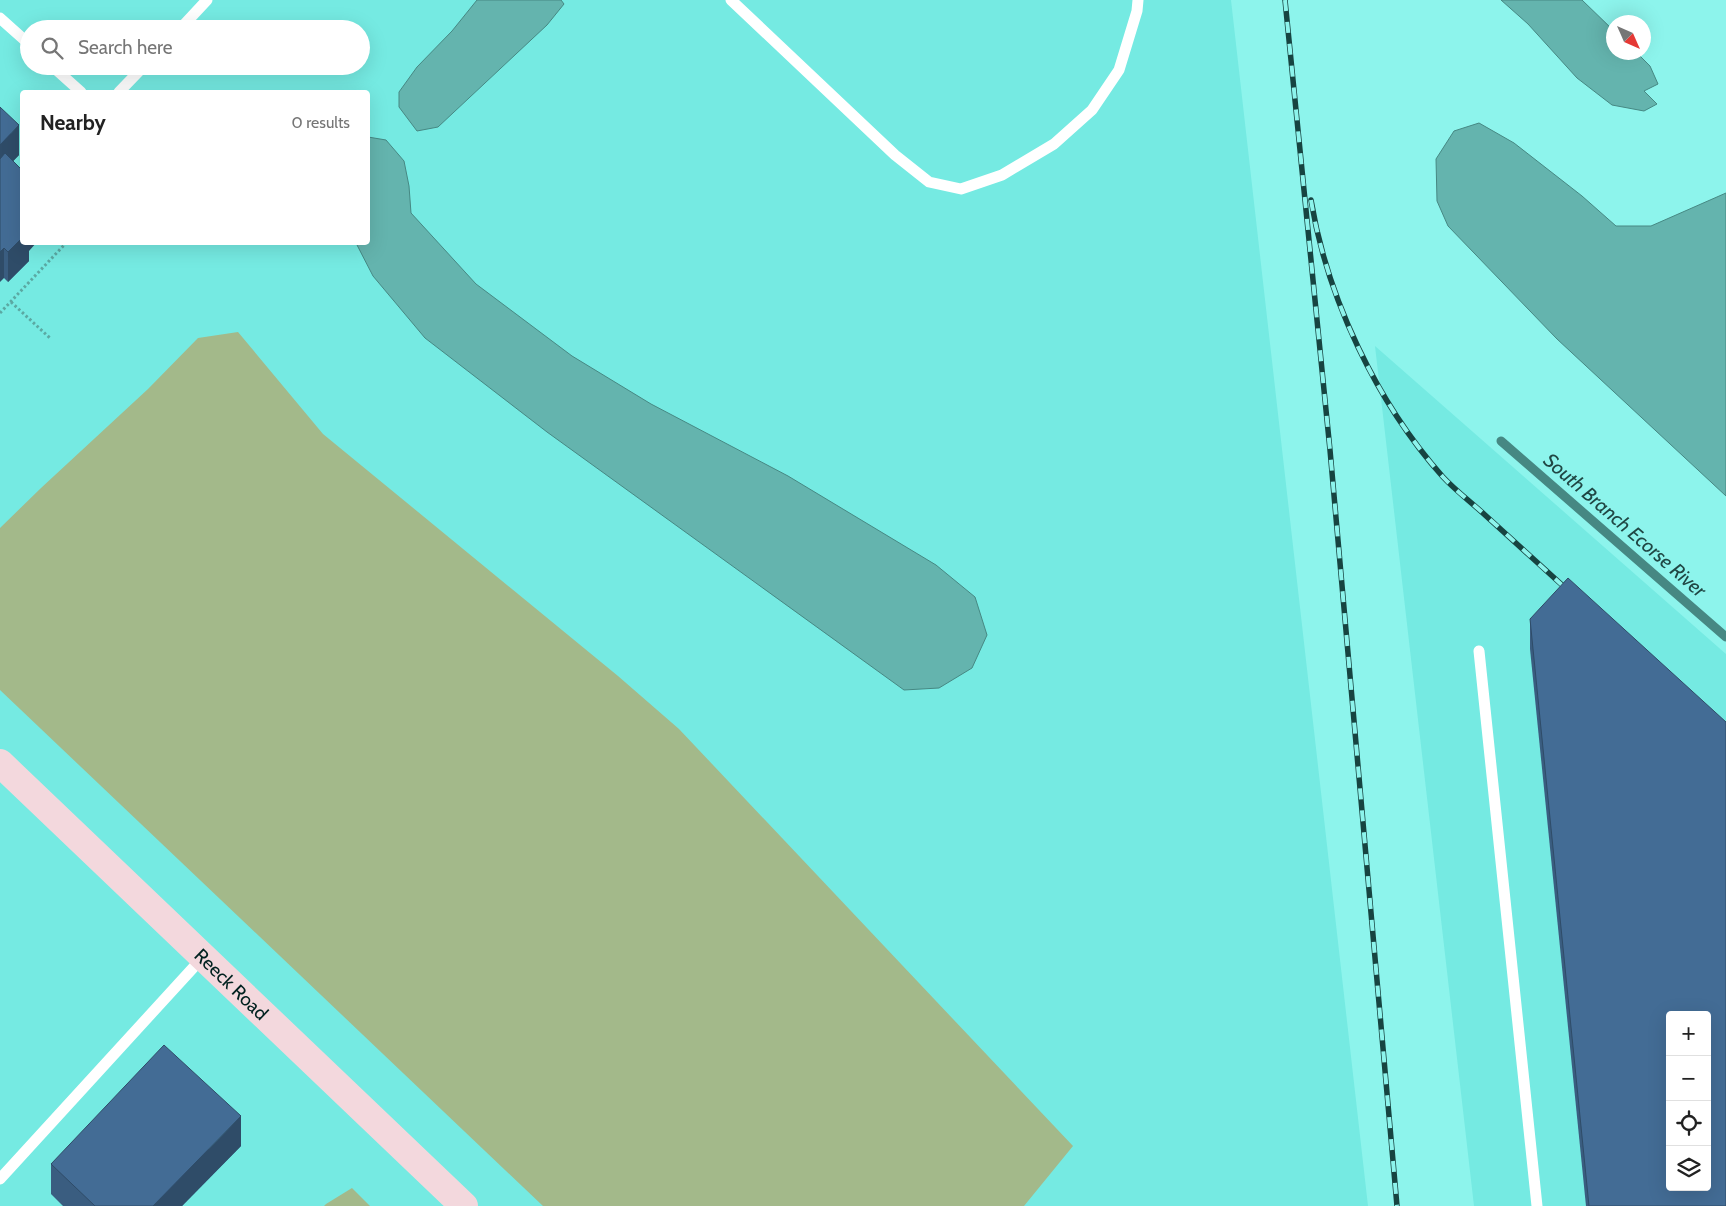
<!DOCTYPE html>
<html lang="en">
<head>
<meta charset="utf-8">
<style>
	:root { --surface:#fff; --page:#f2f2f2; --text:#222; --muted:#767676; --line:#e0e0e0 }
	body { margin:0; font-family:Cabin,sans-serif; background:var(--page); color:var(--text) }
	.controls { position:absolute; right:15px; bottom:15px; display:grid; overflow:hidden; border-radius:5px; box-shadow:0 5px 20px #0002 }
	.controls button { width:45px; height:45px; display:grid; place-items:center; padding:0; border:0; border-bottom:1px solid var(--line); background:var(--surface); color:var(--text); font:25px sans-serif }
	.compass { position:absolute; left:1606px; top:15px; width:45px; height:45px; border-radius:50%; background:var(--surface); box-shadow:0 5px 20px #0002; rotate:135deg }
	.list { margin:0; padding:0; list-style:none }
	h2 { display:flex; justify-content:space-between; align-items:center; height:65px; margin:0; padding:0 20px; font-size:21px }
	h2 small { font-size:16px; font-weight:400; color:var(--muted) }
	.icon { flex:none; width:28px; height:28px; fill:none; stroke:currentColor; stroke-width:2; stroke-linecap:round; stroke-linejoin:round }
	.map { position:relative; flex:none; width:1726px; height:1206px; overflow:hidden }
	.search { position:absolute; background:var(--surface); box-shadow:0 5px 20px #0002; left:20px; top:20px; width:350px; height:55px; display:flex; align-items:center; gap:12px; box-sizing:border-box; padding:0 18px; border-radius:28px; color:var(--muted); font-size:19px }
	.panel { position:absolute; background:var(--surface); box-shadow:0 5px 20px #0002; left:20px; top:90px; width:350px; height:155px; border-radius:5px }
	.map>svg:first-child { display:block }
	.built { fill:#75eae2; fill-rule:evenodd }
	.green { fill:#a3b98a }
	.water { fill:#64b4ae; stroke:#468883 }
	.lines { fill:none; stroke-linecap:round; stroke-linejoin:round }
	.stream { stroke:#468883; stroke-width:9 }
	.path { stroke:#5ba9a3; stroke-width:3; stroke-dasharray:2.5 2.5; stroke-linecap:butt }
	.lane { stroke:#fff; stroke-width:11 }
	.secondary { stroke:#f3d8dd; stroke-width:28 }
	.rail-casing { stroke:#174441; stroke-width:5.5 }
	.rail { stroke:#8df4ec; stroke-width:4; stroke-dasharray:11; stroke-linecap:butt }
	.wall { fill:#3a5d80 }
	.shaded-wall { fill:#2f4c68 }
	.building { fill:#436c95; stroke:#2f4c68; fill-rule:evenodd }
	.labels { text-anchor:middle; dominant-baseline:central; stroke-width:4; stroke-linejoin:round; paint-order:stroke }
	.street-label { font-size:19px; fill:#00211f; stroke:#8df4ec }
	.water-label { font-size:20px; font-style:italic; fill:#204744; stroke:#8df4ec }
</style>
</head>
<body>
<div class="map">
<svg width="1726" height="1206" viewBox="0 0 1726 1206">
	<rect width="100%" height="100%" fill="#8df4ec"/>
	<g class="built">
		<path d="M 0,0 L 1231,0 L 1368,1206 L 0,1206 ZM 29,29 L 361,29 L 361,66 L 29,66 ZM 22,92 L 368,92 L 368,242 L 22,242 Z"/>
		<path d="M 1375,346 L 1726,654 L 1726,1206 L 1474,1206 ZM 1670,1015 L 1707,1015 L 1707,1187 L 1670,1187 Z"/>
	</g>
	<g class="green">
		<path d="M 238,332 L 323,434 L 618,676 L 679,729 L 1073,1146 L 1024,1206 L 543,1206 L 0,690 L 0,528 L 41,488 L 148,389 L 198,338 Z"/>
		<path d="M 352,1188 L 370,1206 L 324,1206 L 326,1204 Z"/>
	</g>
	<g class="water">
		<path d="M 477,0 L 561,0 L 564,4 L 547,25 L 438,127 L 417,131 L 399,107 L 399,92 L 417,67 L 452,31 Z"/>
		<path d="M 1501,0 L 1582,0 L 1613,30 L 1614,52 L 1637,53 L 1650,66 L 1658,84 L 1644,91 L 1657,104 L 1644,111 L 1612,105 L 1577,78 L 1528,24 Z"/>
		<path d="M 1479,123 L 1514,143 L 1582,196 L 1616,226 L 1651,226 L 1726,193 L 1726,496 L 1557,339 L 1448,226 L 1437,201 L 1436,159 L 1454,131 Z"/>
		<path d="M 368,137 L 386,140 L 404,161 L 409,186 L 411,213 L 476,284 L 572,356 L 651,404 L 788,476 L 936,565 L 975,597 L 987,635 L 972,668 L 939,688 L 904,690 L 547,432 L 425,338 L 373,276 L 356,243 L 368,242 Z"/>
	</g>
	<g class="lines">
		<path class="stream" d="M 1501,441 L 1726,637"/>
		<g class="path">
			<path d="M 11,302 L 51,339"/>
			<path d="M 0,313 L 67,242"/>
		</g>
		<g class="lane">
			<path d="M 731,0 L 895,155 L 929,182 L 961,189 L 1002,175 L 1054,144 L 1092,110 L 1119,70 L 1137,11 L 1138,0"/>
			<path d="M 0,18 L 29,44"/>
			<path d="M 180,29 L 207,0"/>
			<path d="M 52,66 L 81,92"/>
			<path d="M 119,92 L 144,66"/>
			<path d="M 1479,651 L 1537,1206"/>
			<path d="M 0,1179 L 203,957"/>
		</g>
		<path class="secondary" id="s1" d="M 0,763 L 464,1206"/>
		<g class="rail-casing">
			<g id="rail">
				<path d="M 1285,0 L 1330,450 L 1397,1206"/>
				<path d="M 1311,200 C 1327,298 1377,403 1443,477 C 1456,491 1471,502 1485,515 C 1514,541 1543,568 1572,594"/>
			</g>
		</g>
		<use href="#rail" class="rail"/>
	</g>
	<g class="wall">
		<path d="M 0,107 L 19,155 L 13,161 L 29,251 L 29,261 L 8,282 L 4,278 Z"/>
		<path d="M 1530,619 L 1726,1206 L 1586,1206 L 1530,649 Z"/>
		<path d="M 241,1146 L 182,1206 L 63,1206 L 51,1194 L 51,1164 Z"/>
	</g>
	<g class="shaded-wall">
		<path d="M 19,125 L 19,155 L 0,175 L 0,145 Z"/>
		<path d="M 22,238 L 22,242 L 37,242 L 29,251 L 29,261 L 8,282 L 8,252 Z"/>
		<path d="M 4,248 L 4,278 L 0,282 L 0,252 Z"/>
		<path d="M 241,1116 L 241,1146 L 182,1206 L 153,1206 Z"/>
	</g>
	<g class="building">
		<path d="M 0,107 L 19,125 L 0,145 Z"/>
		<path d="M 5,153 L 22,170 L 22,238 L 8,252 L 4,248 L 0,252 L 0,159 Z"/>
		<path d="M 1568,578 L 1726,722 L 1726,1206 L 1589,1206 L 1530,619 ZM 1670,1015 L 1707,1015 L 1707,1187 L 1670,1187 Z"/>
		<path d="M 164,1045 L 241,1116 L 153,1206 L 95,1206 L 51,1164 Z"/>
	</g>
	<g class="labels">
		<g class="street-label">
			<text stroke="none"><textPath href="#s1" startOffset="320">Reeck Road</textPath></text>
		</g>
		<g class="water-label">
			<text transform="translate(1625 525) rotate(41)">South Branch Ecorse River</text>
		</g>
	</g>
</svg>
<div class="controls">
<button>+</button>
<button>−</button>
<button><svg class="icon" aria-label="locate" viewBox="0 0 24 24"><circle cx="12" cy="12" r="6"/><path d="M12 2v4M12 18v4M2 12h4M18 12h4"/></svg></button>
<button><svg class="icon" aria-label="layers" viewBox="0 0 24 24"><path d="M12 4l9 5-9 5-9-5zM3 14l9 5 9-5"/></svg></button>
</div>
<svg class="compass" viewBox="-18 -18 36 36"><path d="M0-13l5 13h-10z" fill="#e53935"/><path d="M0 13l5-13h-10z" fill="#767676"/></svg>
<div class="search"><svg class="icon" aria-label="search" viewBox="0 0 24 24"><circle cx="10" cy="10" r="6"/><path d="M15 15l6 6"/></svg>Search here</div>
<section class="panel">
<h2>Nearby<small>0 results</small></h2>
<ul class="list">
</ul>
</section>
</div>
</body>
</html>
